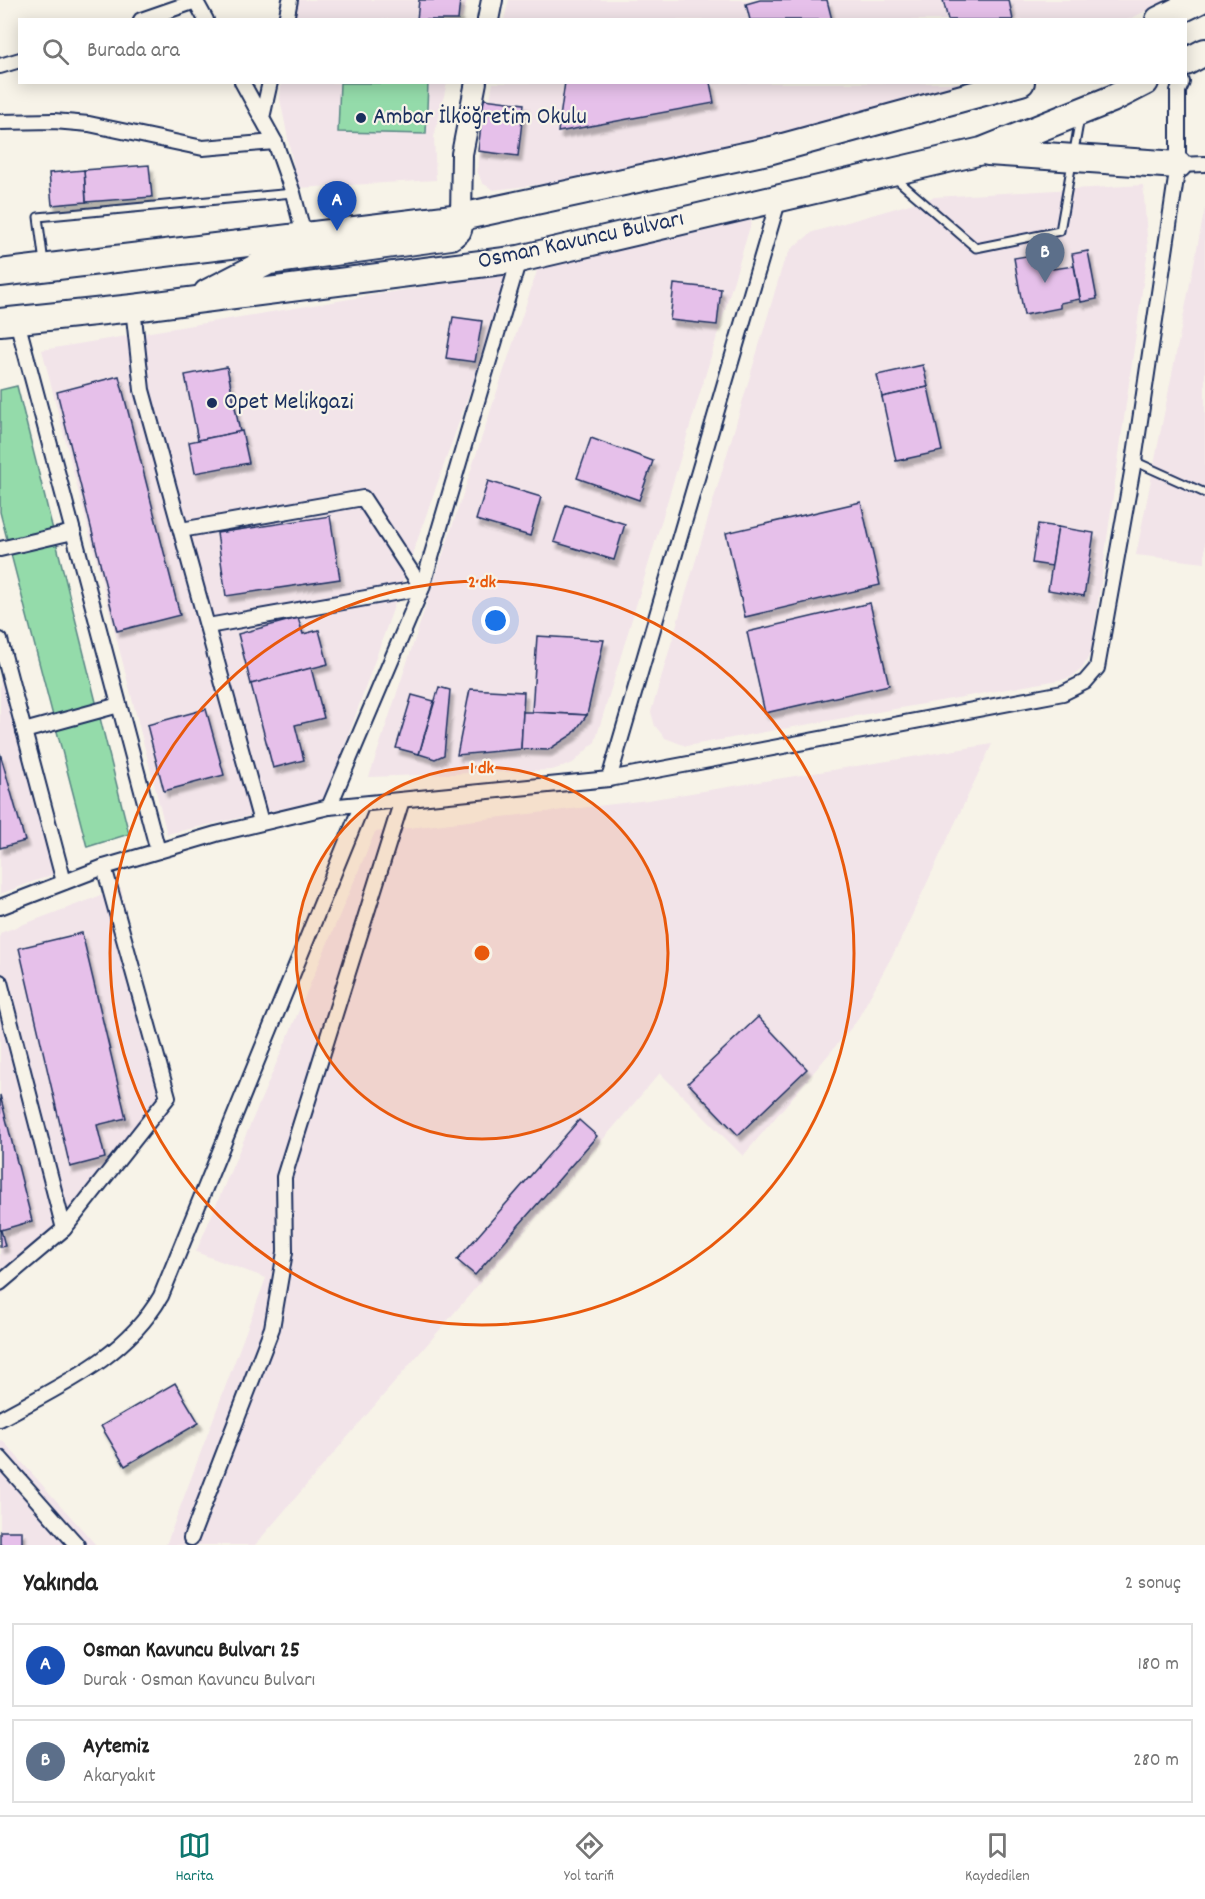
<!DOCTYPE html>
<html lang="tr">
<head>
<meta charset="utf-8">
<style>
	:root { --surface:#fff; --page:#f6f6f6; --text:#222; --muted:#767676; --line:#e0e0e0; --accent:#0f766e }
	body { margin:0; font-family:Dekko,sans-serif; background:var(--page); color:var(--text) }
	.you { position:absolute; left:496px; top:621px; width:21px; height:21px; margin:-15px; border:4px solid #fff; border-radius:50%; background:#1a73e8; box-shadow:0 0 0 9px #1a73e833 }
	.badge { display:grid; place-items:center; width:39px; height:39px; border-radius:50%; background:var(--accent); color:#fff; font-size:20px; font-weight:700 }
	.pin { position:absolute; translate:-50% -50px; filter:drop-shadow(0 2px 3px #0008) }
	.pin::after { content:''; position:absolute; top:32px; width:21px; height:18px; background:inherit; clip-path:polygon(0 0,100% 0,50% 100%) }
	.list { margin:0; padding:0; list-style:none }
	h2 { display:flex; justify-content:space-between; align-items:center; height:78px; margin:0; padding:0 24px; font-size:26px }
	h2 small { font-size:20px; font-weight:400; color:var(--muted) }
	.list li { display:grid; grid-template-columns:39px 1fr auto; gap:18px; align-items:center; box-sizing:border-box; height:84px; margin:0 12px 12px; padding:0 12px; border:2px solid var(--line); border-radius:0px }
	.list b { display:block; font-size:22px; white-space:nowrap }
	.list p { margin:0; font-size:20px; white-space:nowrap; color:var(--muted) }
	.list em { font-size:20px; font-style:normal; color:var(--muted) }
	.icon { flex:none; width:33px; height:33px; fill:none; stroke:currentColor; stroke-width:2; stroke-linecap:round; stroke-linejoin:round }
	.map { position:relative; flex:none; width:1205px; height:1545px; overflow:hidden }
	.search { position:absolute; background:var(--surface); box-shadow:0 3px 15px #0003; left:18px; right:18px; top:18px; height:66px; display:flex; align-items:center; gap:15px; box-sizing:border-box; padding:0 21px; border-radius:0px; color:var(--muted); font-size:22px }
	.sheet { height:270px; background:var(--surface) }
	nav { display:flex; justify-content:space-around; align-items:center; box-sizing:border-box; height:84px; border-top:2px solid var(--line); background:var(--surface); font-size:16px; color:var(--muted) }
	nav a { display:grid; justify-items:center; gap:3px }
	nav .on { color:var(--accent) }
	.map>svg:first-child { display:block }
	.built { fill:#f2e4e9 }
	.green { fill:#94dbaa; stroke:#588584; stroke-width:1.5 }
	.building { fill:#e6c0ea; stroke:#1b2f5e; stroke-width:1.5; filter:url(#shadow) }
	.lines { fill:none; stroke-linecap:round; stroke-linejoin:round }
	.lane-casing { stroke:#1b2f5e; stroke-width:11 }
	.street-casing { stroke:#1b2f5e; stroke-width:18 }
	.secondary-casing { stroke:#1b2f5e; stroke-width:24 }
	.highway-casing { stroke:#1b2f5e; stroke-width:30 }
	.lane { stroke:#f7f3e8; stroke-width:7 }
	.street { stroke:#f7f3e8; stroke-width:14 }
	.secondary { stroke:#f7f3e8; stroke-width:20 }
	.highway { stroke:#f7f3e8; stroke-width:26 }
	.ring { fill:none; stroke:#e8590c; stroke-width:3 }
	.poi-dot { fill:#1b2f5e; stroke:#f7f3e8; stroke-width:2 }
	.labels { text-anchor:middle; dominant-baseline:central; stroke-width:4.5; stroke-linejoin:round; paint-order:stroke }
	.poi-label { font-size:24px; fill:#1b2f5e; stroke:#f7f3e8; text-anchor:start }
	.street-label { font-size:24px; fill:#1b2f5e; stroke:#f7f3e8 }
	.centre { fill:#e8590c; stroke:#f7f3e8; stroke-width:3 }
	.ring-label { font-size:18px; text-anchor:middle; font-weight:bold; fill:#e8590c; stroke:#f7f3e8; stroke-width:4.5; stroke-linejoin:round; paint-order:stroke }
</style>
</head>
<body>
<div class="map">
<svg width="1205" height="1545" viewBox="0 0 1205 1545">
	<defs>
		<filter id="shadow"><feDropShadow dx="3.5" dy="6" stdDeviation="1.5" flood-color="#0004"/></filter>
	</defs>
	<rect width="100%" height="100%" fill="#f7f3e8"/>
	<filter id="ink" filterUnits="userSpaceOnUse"><feTurbulence type="fractalNoise" baseFrequency=".0167" numOctaves="2"/><feDisplacementMap in="SourceGraphic" scale="12" xChannelSelector="R" yChannelSelector="G"/><feConvolveMatrix kernelMatrix="1 2 1 2 8 2 1 2 1" color-interpolation-filters="sRGB"/></filter>
	<g filter="url(#ink)">
		<g class="built">
			<path d="M 298,0 L 467,0 L 462,19 L 293,20 Z"/>
			<path d="M 509,0 L 1170,0 L 1127,20 L 504,20 Z"/>
			<path d="M 281,83 L 447,83 L 434,137 L 436,180 L 298,188 L 280,99 Z"/>
			<path d="M 493,83 L 965,83 L 874,109 L 721,149 L 569,181 L 494,190 L 482,183 L 477,170 Z"/>
			<path d="M 1143,185 L 1148,249 L 1091,652 L 1082,669 L 1070,678 L 686,746 L 665,738 L 655,726 L 651,712 L 783,264 L 791,249 L 813,232 L 934,197 Z"/>
			<path d="M 1205,208 L 1205,563 L 1136,555 Z"/>
			<path d="M 752,220 L 595,742 L 573,763 L 552,770 L 369,777 L 538,268 Z"/>
			<path d="M 512,272 L 326,799 L 167,834 L 42,350 Z"/>
			<path d="M 0,656 L 54,874 L 0,894 Z"/>
			<path d="M 992,744 L 898,945 L 856,1022 L 743,1156 L 660,1073 L 255,1545 L 166,1545 L 266,1278 L 196,1252 L 375,832 L 648,800 Z"/>
			<path d="M 121,888 L 168,1114 L 0,1296 L 0,933 Z"/>
			<path d="M 2,1440 L 96,1545 L 0,1545 L 0,1441 Z"/>
		</g>
		<g class="green">
			<path d="M 340,83 L 428,83 L 426,134 L 338,132 Z"/>
			<path d="M 17,386 L 129,834 L 87,847 L 0,512 L 0,390 Z"/>
		</g>
		<g class="building">
			<path d="M 419,0 L 460,0 L 458,20 L 417,20 Z"/>
			<path d="M 760,0 L 827,0 L 832,20 L 750,20 L 746,4 Z"/>
			<path d="M 943,0 L 1009,0 L 1013,20 L 948,20 Z"/>
			<path d="M 565,82 L 710,82 L 714,103 L 558,132 Z"/>
			<path d="M 484,99 L 524,104 L 518,156 L 478,151 Z"/>
			<path d="M 149,165 L 152,197 L 86,202 L 84,170 Z"/>
			<path d="M 84,170 L 86,202 L 52,205 L 49,173 Z"/>
			<path d="M 1088,251 L 1097,299 L 1081,302 L 1072,254 Z"/>
			<path d="M 1050,252 L 1053,269 L 1074,266 L 1080,299 L 1060,303 L 1060,308 L 1024,315 L 1014,258 Z"/>
			<path d="M 674,284 L 721,289 L 717,325 L 670,320 Z"/>
			<path d="M 453,317 L 482,321 L 475,362 L 446,358 Z"/>
			<path d="M 923,365 L 928,387 L 882,397 L 877,375 Z"/>
			<path d="M 227,367 L 240,432 L 198,440 L 185,375 Z"/>
			<path d="M 119,376 L 180,615 L 117,631 L 57,392 Z"/>
			<path d="M 928,387 L 942,451 L 896,461 L 882,397 Z"/>
			<path d="M 242,431 L 249,463 L 195,473 L 189,442 Z"/>
			<path d="M 591,438 L 653,461 L 639,500 L 577,478 Z"/>
			<path d="M 488,481 L 541,497 L 530,536 L 476,520 Z"/>
			<path d="M 861,502 L 880,585 L 745,617 L 726,533 Z"/>
			<path d="M 566,505 L 625,524 L 614,560 L 554,542 Z"/>
			<path d="M 330,516 L 340,579 L 226,596 L 217,533 Z"/>
			<path d="M 1038,524 L 1058,527 L 1052,566 L 1032,563 Z"/>
			<path d="M 1058,527 L 1094,533 L 1084,596 L 1048,590 Z"/>
			<path d="M 870,603 L 889,685 L 765,713 L 747,632 Z"/>
			<path d="M 298,618 L 303,634 L 319,630 L 328,664 L 251,684 L 238,634 Z"/>
			<path d="M 537,636 L 604,640 L 587,715 L 532,712 Z"/>
			<path d="M 311,668 L 324,718 L 295,725 L 304,760 L 273,768 L 251,684 Z"/>
			<path d="M 439,687 L 450,690 L 444,755 L 435,759 L 419,754 Z"/>
			<path d="M 470,689 L 524,692 L 521,749 L 457,755 Z"/>
			<path d="M 412,695 L 434,701 L 419,754 L 396,748 Z"/>
			<path d="M 206,709 L 224,775 L 164,791 L 147,725 Z"/>
			<path d="M 523,712 L 532,712 L 587,715 L 573,734 L 548,750 L 521,749 Z"/>
			<path d="M 0,753 L 25,841 L 0,848 Z"/>
			<path d="M 82,933 L 126,1118 L 97,1125 L 105,1158 L 70,1167 L 19,948 Z"/>
			<path d="M 758,1017 L 807,1069 L 738,1135 L 688,1083 Z"/>
			<path d="M 0,1095 L 32,1221 L 1,1230 L 5,1246 L 0,1247 Z"/>
			<path d="M 579,1120 L 597,1136 L 475,1275 L 457,1260 Z"/>
			<path d="M 175,1383 L 199,1423 L 125,1466 L 101,1426 Z"/>
			<rect x="0" y="1531" width="22" height="14"/>
		</g>
		<g class="lines">
			<g class="lane-casing">
				<g id="lane">
					<path d="M 894,177 L 976,248 L 1060,231 L 1080,117"/>
					<path d="M 44,263 L 38,217 L 293,193"/>
					<path d="M 1134,461 L 1205,493"/>
				</g>
			</g>
			<g class="street-casing">
				<g id="street">
					<path d="M 195,0 L 206,20"/>
					<path d="M 141,20 L 196,1"/>
					<path d="M 286,20 L 290,0"/>
					<path d="M 0,66 L 20,60"/>
					<path d="M 242,82 L 275,142 L 293,193 L 304,235"/>
					<path d="M 262,118 L 270,82"/>
					<path d="M 0,122 L 54,121 L 89,124 L 203,148 L 275,142"/>
					<path d="M 1178,165 L 1205,164"/>
					<path d="M 133,308 L 142,390 L 261,822"/>
					<path d="M 17,321 L 158,851"/>
					<path d="M 181,530 L 363,498 L 422,588 L 208,626"/>
					<path d="M 0,549 L 73,532"/>
					<path d="M 0,640 L 64,882"/>
					<path d="M 24,731 L 119,705"/>
					<path d="M 609,779 L 779,198"/>
					<path d="M 329,807 L 422,588 L 519,259"/>
					<path d="M 0,907 L 104,867 L 216,834 L 329,807 L 609,779 L 1063,693 L 1085,682 L 1097,668 L 1134,461 L 1178,165 L 1178,91 L 1182,82"/>
					<path d="M 0,982 L 64,1229"/>
					<path d="M 0,1283 L 64,1229 L 168,1097 L 104,867"/>
					<path d="M 0,1419 C 61,1385 125,1358 161,1296 L 362,804"/>
					<path d="M 0,1458 L 77,1545"/>
					<path d="M 191,1538 L 272,1328 L 285,1252 L 284,1177 L 402,800"/>
				</g>
			</g>
			<g class="secondary-casing">
				<g id="secondary">
					<path d="M 488,20 L 492,0"/>
					<path d="M 461,217 L 462,154 L 476,82"/>
				</g>
			</g>
			<g class="highway-casing">
				<g id="highway">
					<path d="M 1159,20 L 1200,0"/>
					<path d="M 1186,62 L 1205,52"/>
					<path d="M 988,152 L 1178,165"/>
					<path d="M 0,273 L 461,217 L 772,150 L 1021,82"/>
					<path d="M 207,293 L 269,261 L 451,236 L 458,230 L 461,217"/>
					<path d="M 0,322 L 133,308 L 519,259 L 982,151 L 1112,99 L 1145,82"/>
				</g>
			</g>
			<use href="#lane" class="lane"/>
			<use href="#street" class="street"/>
			<use href="#secondary" class="secondary"/>
			<use href="#highway" class="highway"/>
		</g>
	</g>
	<circle cx="482" cy="953" r="186" fill="#e8590c" fill-opacity=".12"/>
	<g class="ring">
		<circle cx="482" cy="953" r="186"/>
		<circle cx="482" cy="953" r="372"/>
	</g>
	<g class="poi-dot">
		<circle cx="361" cy="118" r="6"/>
		<circle cx="212" cy="403" r="6"/>
	</g>
	<g class="labels">
		<g class="poi-label">
			<text x="373" y="118">Ambar İlköğretim Okulu</text>
			<text x="224" y="403">Opet Melikgazi</text>
		</g>
		<g class="street-label">
			<text transform="translate(581 241) rotate(-12)">Osman Kavuncu Bulvarı</text>
		</g>
	</g>
	<circle cx="482" cy="953" r="9" class="centre"/>
	<g class="ring-label">
		<text x="482" y="587">2 dk</text>
		<text x="482" y="773">1 dk</text>
	</g>
</svg>
<div class="you"></div>
<div class="pin badge" style="left:337px;top:231px;background:#1a4fb4">A</div>
<div class="pin badge" style="left:1045px;top:283px;background:#5c6f8a">B</div>
<div class="search"><svg class="icon" aria-label="search" viewBox="0 0 24 24"><circle cx="10" cy="10" r="6"/><path d="M15 15l6 6"/></svg>Burada ara</div>
</div>
<section class="sheet">
<h2>Yakında<small>2 sonuç</small></h2>
<ul class="list">
<li><span class="badge" style="background:#1a4fb4">A</span><div><b>Osman Kavuncu Bulvarı 25</b><p>Durak · Osman Kavuncu Bulvarı</p></div><em>180 m</em></li>
<li><span class="badge" style="background:#5c6f8a">B</span><div><b>Aytemiz</b><p>Akaryakıt</p></div><em>280 m</em></li>
</ul>
</section>
<nav>
<a class="on"><svg class="icon" aria-label="map" viewBox="0 0 24 24"><path d="M3 6l6-2 6 2 6-2v14l-6 2-6-2-6 2zM9 4v14M15 6v14"/></svg>Harita</a>
<a><svg class="icon" aria-label="directions" viewBox="0 0 24 24"><path d="M12 3l9 9-9 9-9-9zM9 14v-3h6M13 9l2 2-2 2"/></svg>Yol tarifi</a>
<a><svg class="icon" aria-label="saved" viewBox="0 0 24 24"><path d="M7 4h10v16l-5-4-5 4z"/></svg>Kaydedilen</a>
</nav>
</body>
</html>
